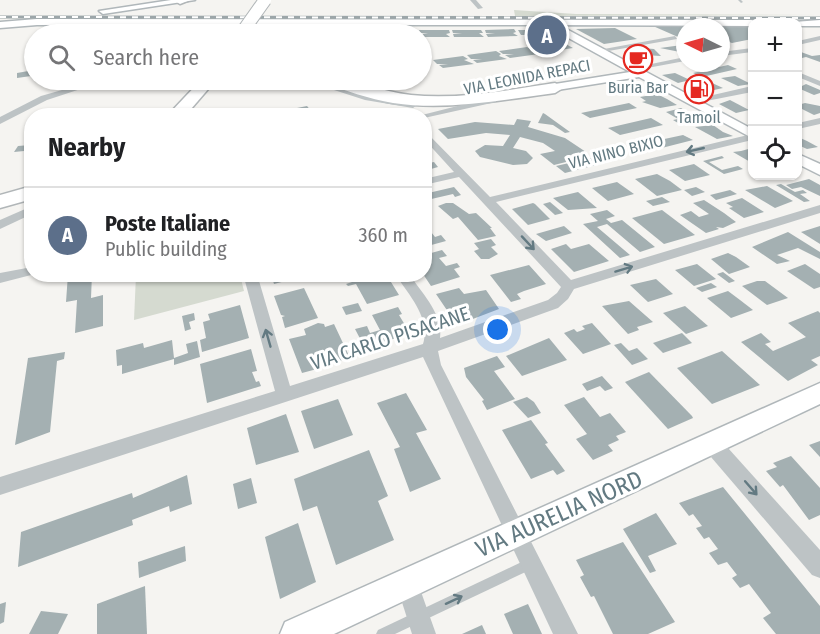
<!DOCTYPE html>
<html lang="en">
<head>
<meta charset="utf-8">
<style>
	:root { --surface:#fff; --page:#f6f6f6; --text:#202124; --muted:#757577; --line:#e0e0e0; --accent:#7c3aed }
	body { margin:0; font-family:"Fira Sans Condensed",sans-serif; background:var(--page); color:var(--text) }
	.controls { position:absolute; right:18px; top:18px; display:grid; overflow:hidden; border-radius:12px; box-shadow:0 2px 4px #0004 }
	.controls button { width:54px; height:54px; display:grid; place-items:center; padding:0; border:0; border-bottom:2px solid var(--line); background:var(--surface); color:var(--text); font:30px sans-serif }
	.compass { position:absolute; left:676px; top:18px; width:54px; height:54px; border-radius:50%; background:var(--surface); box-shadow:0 2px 4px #0004; rotate:275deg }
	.you { position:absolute; left:498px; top:330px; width:21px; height:21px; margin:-15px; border:4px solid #fff; border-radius:50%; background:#1a73e8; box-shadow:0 0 0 9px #1a73e833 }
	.badge { display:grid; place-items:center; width:39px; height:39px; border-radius:50%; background:var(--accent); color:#fff; font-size:20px; font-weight:700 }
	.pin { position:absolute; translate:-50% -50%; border:3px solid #fff; box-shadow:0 2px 6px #0006 }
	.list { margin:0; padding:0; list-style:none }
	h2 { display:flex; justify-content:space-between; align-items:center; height:78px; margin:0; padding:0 24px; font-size:26px }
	h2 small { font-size:20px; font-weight:400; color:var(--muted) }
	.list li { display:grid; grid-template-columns:39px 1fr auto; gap:18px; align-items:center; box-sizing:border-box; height:96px; padding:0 24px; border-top:2px solid var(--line) }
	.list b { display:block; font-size:22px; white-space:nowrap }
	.list p { margin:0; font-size:20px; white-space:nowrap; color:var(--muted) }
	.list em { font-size:20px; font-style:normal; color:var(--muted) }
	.icon { flex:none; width:33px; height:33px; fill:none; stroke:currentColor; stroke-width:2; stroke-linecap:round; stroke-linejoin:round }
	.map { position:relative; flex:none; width:820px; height:634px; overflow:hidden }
	.search { position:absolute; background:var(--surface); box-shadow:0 2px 4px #0004; left:24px; top:24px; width:408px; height:66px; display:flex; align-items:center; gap:15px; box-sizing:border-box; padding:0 21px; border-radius:33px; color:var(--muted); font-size:22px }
	.panel { position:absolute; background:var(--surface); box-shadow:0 2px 4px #0004; left:24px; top:108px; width:408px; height:174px; border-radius:24px }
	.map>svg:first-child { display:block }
	.green { fill:#d5dad0 }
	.building { fill:#a4b0b2 }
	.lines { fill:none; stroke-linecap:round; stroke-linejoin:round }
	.secondary-casing { stroke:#b0b7ba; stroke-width:3 }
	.highway-casing { stroke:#b1b6b8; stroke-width:3 }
	.lane { fill:#bdc3c5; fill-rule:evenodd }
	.street { fill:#bdc3c5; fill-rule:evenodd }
	.secondary { fill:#fff; fill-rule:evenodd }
	.highway { fill:#fff; fill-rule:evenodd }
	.rail-casing { stroke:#9ca6a9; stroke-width:3 }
	.rail { stroke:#fff; stroke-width:2; stroke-dasharray:6; stroke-linecap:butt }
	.highway-bridge-casing { stroke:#b1b6b8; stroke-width:14; stroke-linecap:butt }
	.highway-bridge { stroke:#fff; stroke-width:12 }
	.oneway { stroke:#637a82 }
	.labels { text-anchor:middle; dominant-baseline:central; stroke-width:6; stroke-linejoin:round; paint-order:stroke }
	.far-street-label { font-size:16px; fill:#637a82; stroke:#fff }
	.far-poi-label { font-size:16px; fill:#637a82; stroke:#fff }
	.street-label { font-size:20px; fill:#637a82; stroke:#fff }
	.near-street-label { font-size:24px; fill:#637a82; stroke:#fff }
</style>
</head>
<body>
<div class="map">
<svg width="820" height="634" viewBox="0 0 820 634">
	<rect width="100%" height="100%" fill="#f5f4f1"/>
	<g class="green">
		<path d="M 514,10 L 576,14 L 820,15 L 515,16 Z"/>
		<path d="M 136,275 L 240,275 L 244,291 L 134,320 Z"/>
	</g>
	<g class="building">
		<path d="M 653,26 L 685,26 L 685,37 L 678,37 Z"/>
		<path d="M 721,26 L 752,26 L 752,39 L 732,43 L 721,39 Z"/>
		<path d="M 615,28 L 637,39 L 604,44 L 576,29 Z"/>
		<path d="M 514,29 L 516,32 L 513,33 L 518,36 L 488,37 L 486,34 L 495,34 L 486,33 L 485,30 Z"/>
		<path d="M 416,30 L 413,34 L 386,34 L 386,31 Z"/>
		<path d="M 419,30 L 449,30 L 450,33 L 446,34 L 450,37 L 422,37 L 422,34 L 428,33 L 420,33 Z"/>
		<path d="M 452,30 L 481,30 L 483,33 L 479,33 L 484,37 L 454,37 L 453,34 L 462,34 L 453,33 Z"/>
		<path d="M 518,30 L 540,30 L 573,48 L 541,53 L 531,47 L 547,45 L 531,35 L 521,35 Z"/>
		<rect x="353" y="31" width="30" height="3"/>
		<path d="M 679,42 L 685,42 L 685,53 L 660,48 L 682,45 Z"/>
		<path d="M 527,47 L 539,54 L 510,58 L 505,55 L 514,54 L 503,54 L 499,51 Z"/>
		<path d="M 642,48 L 654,49 L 661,56 L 643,55 L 644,60 L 624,54 L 625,51 L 643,52 Z"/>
		<path d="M 496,51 L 501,54 L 499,56 L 507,59 L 477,63 L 473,60 L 482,59 L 471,59 L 467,55 Z"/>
		<path d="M 801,52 L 812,56 L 820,55 L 820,62 L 806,57 L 798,59 L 798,53 Z"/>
		<path d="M 463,56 L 468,59 L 464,60 L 474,64 L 443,68 L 439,65 L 448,64 L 437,64 L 433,60 Z"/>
		<path d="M 728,65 L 737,69 L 702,77 L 693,73 Z"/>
		<path d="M 34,70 L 31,76 L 17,78 L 17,73 Z"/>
		<path d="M 675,73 L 690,80 L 678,83 L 662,75 Z"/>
		<path d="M 735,76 L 751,84 L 738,86 L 721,78 Z"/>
		<path d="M 710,82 L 723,88 L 696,94 L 684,88 Z"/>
		<path d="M 806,84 L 820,90 L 820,93 L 814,95 L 798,88 Z"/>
		<path d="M 657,94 L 667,99 L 677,105 L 660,108 L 642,102 L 646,101 L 640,97 Z"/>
		<path d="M 730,100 L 749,110 L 736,113 L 719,104 Z"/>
		<path d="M 629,103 L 637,108 L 590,118 L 581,113 Z"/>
		<path d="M 805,103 L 820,106 L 820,113 L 814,115 L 798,107 L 798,105 Z"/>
		<path d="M 307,106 L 313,113 L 292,116 L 296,114 L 292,109 Z"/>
		<path d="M 681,108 L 695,117 L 702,120 L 678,123 L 673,120 L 678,119 L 666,112 Z"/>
		<path d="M 543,113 L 545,114 L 570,132 L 565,133 L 553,125 L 538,123 Z"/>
		<path d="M 651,118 L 663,125 L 620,135 L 608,128 Z"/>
		<path d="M 517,119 L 531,121 L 528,127 L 565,138 L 586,152 L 564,157 L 570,161 L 554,165 L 540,154 L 555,151 L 543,143 L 520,137 L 513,148 L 526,151 L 533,158 L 527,164 L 513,165 L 480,157 L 475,151 L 485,145 L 503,146 L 510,135 L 486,133 L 448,139 L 438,129 L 475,122 L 514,125 Z"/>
		<path d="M 713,125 L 723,132 L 733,136 L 717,139 L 695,127 Z"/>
		<path d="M 683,135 L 693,140 L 642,153 L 632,146 Z"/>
		<path d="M 798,137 L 807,141 L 818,147 L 807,149 L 798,145 Z"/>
		<path d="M 30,145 L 26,151 L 32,150 L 32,154 L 24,155 L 24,151 L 14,152 L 18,146 Z"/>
		<path d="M 752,148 L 752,163 L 733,152 L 741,151 Z"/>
		<path d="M 424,154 L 431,158 L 426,159 L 429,163 L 434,162 L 438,167 L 424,171 Z"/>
		<path d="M 722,156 L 724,158 L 709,162 L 722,170 L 738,166 L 743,169 L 724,174 L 703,161 Z"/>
		<path d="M 591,158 L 600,164 L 565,173 L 556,166 Z"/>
		<path d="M 694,164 L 710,175 L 685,181 L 669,170 Z"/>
		<path d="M 657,174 L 670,181 L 682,190 L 657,196 L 635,179 Z"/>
		<path d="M 809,179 L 820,185 L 820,196 L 801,187 L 792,189 L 786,185 Z"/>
		<path d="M 617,182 L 634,194 L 608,201 L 592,188 Z"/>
		<path d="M 781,184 L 795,192 L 803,190 L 807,193 L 800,194 L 810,201 L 804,202 L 776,185 Z"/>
		<path d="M 767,186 L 793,201 L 775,208 L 745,190 Z"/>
		<path d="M 454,187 L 461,195 L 455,197 L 453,194 L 427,200 L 424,197 L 424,194 Z"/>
		<path d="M 696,187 L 705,192 L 692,196 L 684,190 Z"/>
		<path d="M 730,190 L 737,194 L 716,200 L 710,195 Z"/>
		<path d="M 578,192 L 597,208 L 568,210 L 553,198 Z"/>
		<path d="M 662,197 L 670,202 L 653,206 L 646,201 Z"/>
		<path d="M 742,198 L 764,212 L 744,218 L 729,208 L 733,207 L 726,203 Z"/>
		<path d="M 704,200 L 724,213 L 736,222 L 723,228 L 716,227 L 719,229 L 706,233 L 680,215 L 691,211 L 699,217 L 709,214 L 693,203 Z"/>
		<path d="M 550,202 L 563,213 L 555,215 L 543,204 Z"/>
		<path d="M 446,203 L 453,203 L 469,214 L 476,213 L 492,228 L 490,228 L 496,236 L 478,240 L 458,217 L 453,219 L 438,206 Z"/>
		<path d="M 533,203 L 535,204 L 550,219 L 528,225 L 512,209 Z"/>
		<path d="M 607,210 L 615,216 L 606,219 L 611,223 L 622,220 L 655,247 L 640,252 L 607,224 L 597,227 L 630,255 L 620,258 L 583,224 L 598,221 L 590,214 Z"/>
		<path d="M 662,210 L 695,235 L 664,244 L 632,218 Z"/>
		<path d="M 424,223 L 435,237 L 441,235 L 446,241 L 424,247 Z"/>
		<path d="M 564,226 L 572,233 L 546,241 L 536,234 Z"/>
		<path d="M 820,226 L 820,244 L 801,232 Z"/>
		<path d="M 788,232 L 820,252 L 820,259 L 798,248 L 777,255 L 790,261 L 777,264 L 752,247 Z"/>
		<path d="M 491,239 L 496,245 L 491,247 L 498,254 L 489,259 L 481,259 L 474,251 L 479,249 L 474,243 Z"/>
		<path d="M 566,244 L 571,249 L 589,244 L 609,261 L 574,272 L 551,249 Z"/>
		<path d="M 442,250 L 447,256 L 439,258 L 446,266 L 457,263 L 460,267 L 454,269 L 460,277 L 431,286 L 423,274 L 424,255 Z"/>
		<path d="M 728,253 L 736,257 L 750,267 L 729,274 L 711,259 Z"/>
		<path d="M 697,264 L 716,279 L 694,286 L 675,270 Z"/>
		<path d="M 805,264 L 820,274 L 820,287 L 814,289 L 787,271 Z"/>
		<path d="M 529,265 L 546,284 L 524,291 L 517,294 L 521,299 L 511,302 L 490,275 Z"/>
		<path d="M 723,272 L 735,281 L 729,283 L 717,274 Z"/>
		<path d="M 68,274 L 92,274 L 91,298 L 103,295 L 103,326 L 75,333 L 77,300 L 66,302 Z"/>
		<path d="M 271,274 L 308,274 L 308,275 L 274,284 Z"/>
		<path d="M 353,274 L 386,274 L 399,295 L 367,304 L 356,284 L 348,286 L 346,284 L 352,282 L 349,276 Z"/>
		<path d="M 656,279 L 673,294 L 648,302 L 630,285 Z"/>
		<path d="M 757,281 L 765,281 L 788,298 L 767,305 L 742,286 Z"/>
		<path d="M 711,283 L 717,287 L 702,292 L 696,288 Z"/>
		<path d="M 304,288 L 318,318 L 285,328 L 282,317 L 285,316 L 281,315 L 274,296 Z"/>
		<path d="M 459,288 L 464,294 L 486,290 L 499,309 L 457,325 L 436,294 Z"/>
		<path d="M 728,291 L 740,300 L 753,310 L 731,318 L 707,298 Z"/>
		<path d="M 629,301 L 653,322 L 637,327 L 639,330 L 628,334 L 602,306 Z"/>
		<path d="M 358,303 L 362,311 L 346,315 L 342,307 Z"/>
		<path d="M 240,305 L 249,338 L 202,352 L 200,340 L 206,338 L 203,322 L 210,320 L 208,314 Z"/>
		<path d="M 685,306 L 708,326 L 686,334 L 663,313 Z"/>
		<path d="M 398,307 L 402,314 L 399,315 L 405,325 L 409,324 L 413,331 L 412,334 L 378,343 L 380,345 L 366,350 L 355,329 L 367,326 L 370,333 L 380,330 L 372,315 Z"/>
		<path d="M 818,311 L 820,313 L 820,356 L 811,360 L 818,365 L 788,381 L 741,342 L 761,333 L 771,342 L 765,344 L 773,351 L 806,337 L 788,323 Z"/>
		<path d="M 194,313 L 195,320 L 189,322 L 191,329 L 185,331 L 182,316 Z"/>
		<path d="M 318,323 L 324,324 L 325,327 L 334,324 L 350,358 L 316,367 L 317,369 L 302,373 L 289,339 L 306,335 L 304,329 Z"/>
		<path d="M 592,323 L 611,344 L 583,354 L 564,333 L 574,329 L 577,332 L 580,331 L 585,329 L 582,326 Z"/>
		<path d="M 682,333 L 692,343 L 663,353 L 653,343 Z"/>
		<path d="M 549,338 L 567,360 L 522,376 L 506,356 Z"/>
		<path d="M 172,340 L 174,358 L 188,353 L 186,344 L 197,341 L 200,357 L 174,365 L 174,359 L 122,374 L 122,365 L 117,366 L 116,350 L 143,343 L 144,348 Z"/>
		<path d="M 621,343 L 629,351 L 637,348 L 648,359 L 632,365 L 614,345 Z"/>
		<path d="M 251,349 L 257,371 L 252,372 L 256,382 L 259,381 L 261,386 L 207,403 L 200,364 Z"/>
		<path d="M 722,351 L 760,385 L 712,404 L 677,368 Z"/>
		<path d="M 65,352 L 64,359 L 57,361 L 50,432 L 15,445 L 28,358 Z"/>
		<path d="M 497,356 L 505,367 L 494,371 L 515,399 L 487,410 L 482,401 L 484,400 L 466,377 L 464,368 Z"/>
		<path d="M 649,372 L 692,416 L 693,418 L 668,429 L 625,382 Z"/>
		<path d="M 602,376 L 613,388 L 605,391 L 600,386 L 587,391 L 582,384 Z"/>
		<path d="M 406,393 L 427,430 L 416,433 L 441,479 L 410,492 L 394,449 L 400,447 L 377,403 Z"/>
		<path d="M 527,397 L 534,402 L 541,413 L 528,418 L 513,402 Z"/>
		<path d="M 584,397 L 600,417 L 610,413 L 626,432 L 616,436 L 619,440 L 608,445 L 613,451 L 593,460 L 576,439 L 587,434 L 564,405 Z"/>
		<path d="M 338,399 L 353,435 L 314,449 L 301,411 Z"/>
		<path d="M 286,414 L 299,452 L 256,465 L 247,428 Z"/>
		<path d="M 531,420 L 548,443 L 545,444 L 565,471 L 557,475 L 553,470 L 531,479 L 502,430 Z"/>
		<path d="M 820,441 L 820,457 L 809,445 Z"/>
		<path d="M 369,450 L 388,496 L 378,501 L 394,540 L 336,565 L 317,506 L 303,511 L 294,479 Z"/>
		<path d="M 791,456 L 820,488 L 820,515 L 809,520 L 783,485 L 780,487 L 766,471 L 777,467 L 773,463 Z"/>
		<path d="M 187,475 L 192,504 L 170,512 L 169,506 L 132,520 L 133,525 L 18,567 L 21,532 L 132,493 L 133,498 Z"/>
		<path d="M 251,478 L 257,503 L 238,509 L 233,484 Z"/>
		<path d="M 723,487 L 820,606 L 820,634 L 776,634 L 763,618 L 771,613 L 749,584 L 740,588 L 732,578 L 737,575 L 727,562 L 718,565 L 709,553 L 718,549 L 709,537 L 704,539 L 696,528 L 702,526 L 693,514 L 689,516 L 679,503 Z"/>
		<path d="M 656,513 L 677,544 L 648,556 L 656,571 L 650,573 L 623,529 Z"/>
		<path d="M 298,523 L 316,582 L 280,599 L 265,537 Z"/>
		<path d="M 623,542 L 675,622 L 648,634 L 613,634 L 594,596 L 591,597 L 580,577 L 584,575 L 576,560 Z"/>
		<path d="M 185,546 L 186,561 L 139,578 L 138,562 Z"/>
		<path d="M 145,586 L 147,634 L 97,634 L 97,604 Z"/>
		<path d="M 6,602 L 4,622 L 0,624 L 0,604 Z"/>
		<path d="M 528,604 L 542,634 L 513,634 L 504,614 Z"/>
		<path d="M 41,611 L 68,614 L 58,634 L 29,634 Z"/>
		<path d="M 482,625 L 486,634 L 462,634 Z"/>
	</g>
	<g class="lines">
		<g class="secondary-casing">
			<g id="secondary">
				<path d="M 171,0 L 195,0 L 103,14 L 99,11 Z"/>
				<path d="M 37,19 L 752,20 L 756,22 L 752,22 L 752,26 L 559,25 L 752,129 L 752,138 L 639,77 L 551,91 L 549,88 L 555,84 L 630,72 L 545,25 L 37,25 L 0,28 L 0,22 Z"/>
				<path d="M 820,20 L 820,26 L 798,26 L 798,22 L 794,22 Z"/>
				<path d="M 798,154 L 820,164 L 820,175 L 798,164 Z"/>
				<path d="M 820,383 L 820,404 L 334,634 L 280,634 L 285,622 Z"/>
			</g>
		</g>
		<g class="highway-casing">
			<g id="highway">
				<path d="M 190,0 L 180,4 L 175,1 L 175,0 Z"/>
				<path d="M 251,27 L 257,31 L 255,34 L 243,34 L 247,28 Z"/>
				<path d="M 201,80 L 216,80 L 185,116 L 167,116 Z"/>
				<path d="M 320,80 C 350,77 380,92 411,95 C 459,100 508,90 555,83 L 563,88 L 555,93 C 502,100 447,111 393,103 C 369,99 345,90 322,83 Z"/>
				<path d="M 32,186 L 32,199 L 0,208 L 0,195 Z"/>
			</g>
		</g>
		<g class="lane">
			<path d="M 738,0 L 741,0 L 743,2 L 741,3 Z"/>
			<path d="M 339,112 L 343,113 L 341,116 L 335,116 Z"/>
			<path d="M 530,558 L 534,560 L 536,564 L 534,568 L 395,634 L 376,634 L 378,630 Z"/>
		</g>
		<g class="street">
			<path d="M 470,0 L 476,0 L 483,8 L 478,9 Z"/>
			<path d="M 675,36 L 677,39 L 597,53 L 593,51 Z"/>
			<path d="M 820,36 L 820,40 L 798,45 L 798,41 Z"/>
			<path d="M 752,48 L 752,52 L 721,56 L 721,52 Z"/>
			<path d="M 685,57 L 685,61 L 631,71 L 627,69 Z"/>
			<path d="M 798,72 L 820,81 L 820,86 L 798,77 Z"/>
			<path d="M 97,80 L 108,80 L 47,100 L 0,124 L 0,117 L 41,96 Z"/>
			<path d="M 303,80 L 314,80 L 369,96 L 417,105 L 413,108 L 365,100 Z"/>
			<path d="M 752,86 L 752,92 L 691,104 L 687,101 Z"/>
			<path d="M 493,97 L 496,98 L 496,102 L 424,118 L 424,116 L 418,116 Z"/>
			<path d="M 820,118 L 820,124 L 798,129 L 798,123 Z"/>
			<path d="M 424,130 L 490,197 L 752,134 L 752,140 L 496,202 L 571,280 L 820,205 L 820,213 L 574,289 L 568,299 L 558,308 L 438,351 L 441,365 L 578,634 L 553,634 L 423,357 L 0,495 L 0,477 L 275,391 L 243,274 L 257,274 L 290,386 L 423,344 C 431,318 409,295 395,274 L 409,274 C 422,293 443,314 440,338 L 548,300 L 557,293 L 561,287 L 459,177 L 424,185 L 424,179 L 454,172 L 424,139 Z"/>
			<path d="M 32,206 L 32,214 L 0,229 L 0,220 Z"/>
			<path d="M 32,267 L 32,274 L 35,274 L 0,283 L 0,273 Z"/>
			<path d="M 712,436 L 719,438 L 820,550 L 820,578 L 812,575 L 705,450 L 703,444 L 705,438 Z"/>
			<path d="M 407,572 L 415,575 L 436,634 L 412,634 L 396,583 L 399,575 Z"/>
		</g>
		<use href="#secondary" class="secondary"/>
		<use href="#highway" class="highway"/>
		<g class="rail-casing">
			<path id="rail" d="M 0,17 L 820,18"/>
		</g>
		<use href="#rail" class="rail"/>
		<g class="highway-bridge-casing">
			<path id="highway-bridge" d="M 243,31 L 265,0"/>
		</g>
		<use href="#highway-bridge" class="highway-bridge"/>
	</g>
	<defs><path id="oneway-shaft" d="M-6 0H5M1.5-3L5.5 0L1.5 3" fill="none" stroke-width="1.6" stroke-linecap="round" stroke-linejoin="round" transform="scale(1.5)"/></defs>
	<g class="oneway">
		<use href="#oneway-shaft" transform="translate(695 150) rotate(167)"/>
		<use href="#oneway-shaft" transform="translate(528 243) rotate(47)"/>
		<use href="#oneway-shaft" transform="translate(624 269) rotate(-17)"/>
		<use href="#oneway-shaft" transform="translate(268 338) rotate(-106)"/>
		<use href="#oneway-shaft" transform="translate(751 488) rotate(49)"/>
		<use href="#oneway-shaft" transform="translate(454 600) rotate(-25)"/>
	</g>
	<defs>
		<g id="cafe-ring" transform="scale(1.5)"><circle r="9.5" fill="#fff" stroke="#e52921" stroke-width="1.5"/><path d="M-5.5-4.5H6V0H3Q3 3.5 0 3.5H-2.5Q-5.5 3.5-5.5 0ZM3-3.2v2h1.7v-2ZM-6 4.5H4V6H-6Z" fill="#e52921"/></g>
		<g id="fuel-ring" transform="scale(1.5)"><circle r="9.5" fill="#fff" stroke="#e52921" stroke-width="1.5"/><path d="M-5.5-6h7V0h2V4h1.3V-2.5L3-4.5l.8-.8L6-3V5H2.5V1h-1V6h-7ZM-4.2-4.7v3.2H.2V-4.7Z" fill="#e52921"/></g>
	</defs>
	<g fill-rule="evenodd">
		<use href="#cafe-ring" x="638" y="59"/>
		<use href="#fuel-ring" x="699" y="89"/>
	</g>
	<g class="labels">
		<g class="far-street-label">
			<text transform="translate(527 77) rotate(-11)">VIA LEONIDA REPACI</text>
			<text transform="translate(616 152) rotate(-14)">VIA NINO BIXIO</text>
		</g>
		<g class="far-poi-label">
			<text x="638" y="87">Buria Bar</text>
			<text x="699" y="117">Tamoil</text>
		</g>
		<g class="street-label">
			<text transform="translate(390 338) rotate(-18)">VIA CARLO PISACANE</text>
		</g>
		<g class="near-street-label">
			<text transform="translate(559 514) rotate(-24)">VIA AURELIA NORD</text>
		</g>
	</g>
</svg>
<div class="controls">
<button>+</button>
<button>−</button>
<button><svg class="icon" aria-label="locate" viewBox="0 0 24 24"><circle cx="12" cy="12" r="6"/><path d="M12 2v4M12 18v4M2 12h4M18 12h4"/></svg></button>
</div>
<svg class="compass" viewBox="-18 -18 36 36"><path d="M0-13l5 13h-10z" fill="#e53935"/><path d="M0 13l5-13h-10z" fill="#757577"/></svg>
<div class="you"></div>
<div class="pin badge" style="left:547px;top:35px;background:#5c6f8a">A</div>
<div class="search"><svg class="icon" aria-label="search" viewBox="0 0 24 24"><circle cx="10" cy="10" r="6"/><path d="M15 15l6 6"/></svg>Search here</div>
<section class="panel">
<h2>Nearby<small></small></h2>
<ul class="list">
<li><span class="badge" style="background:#5c6f8a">A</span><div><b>Poste Italiane</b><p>Public building</p></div><em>360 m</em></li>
</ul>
</section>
</div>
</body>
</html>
